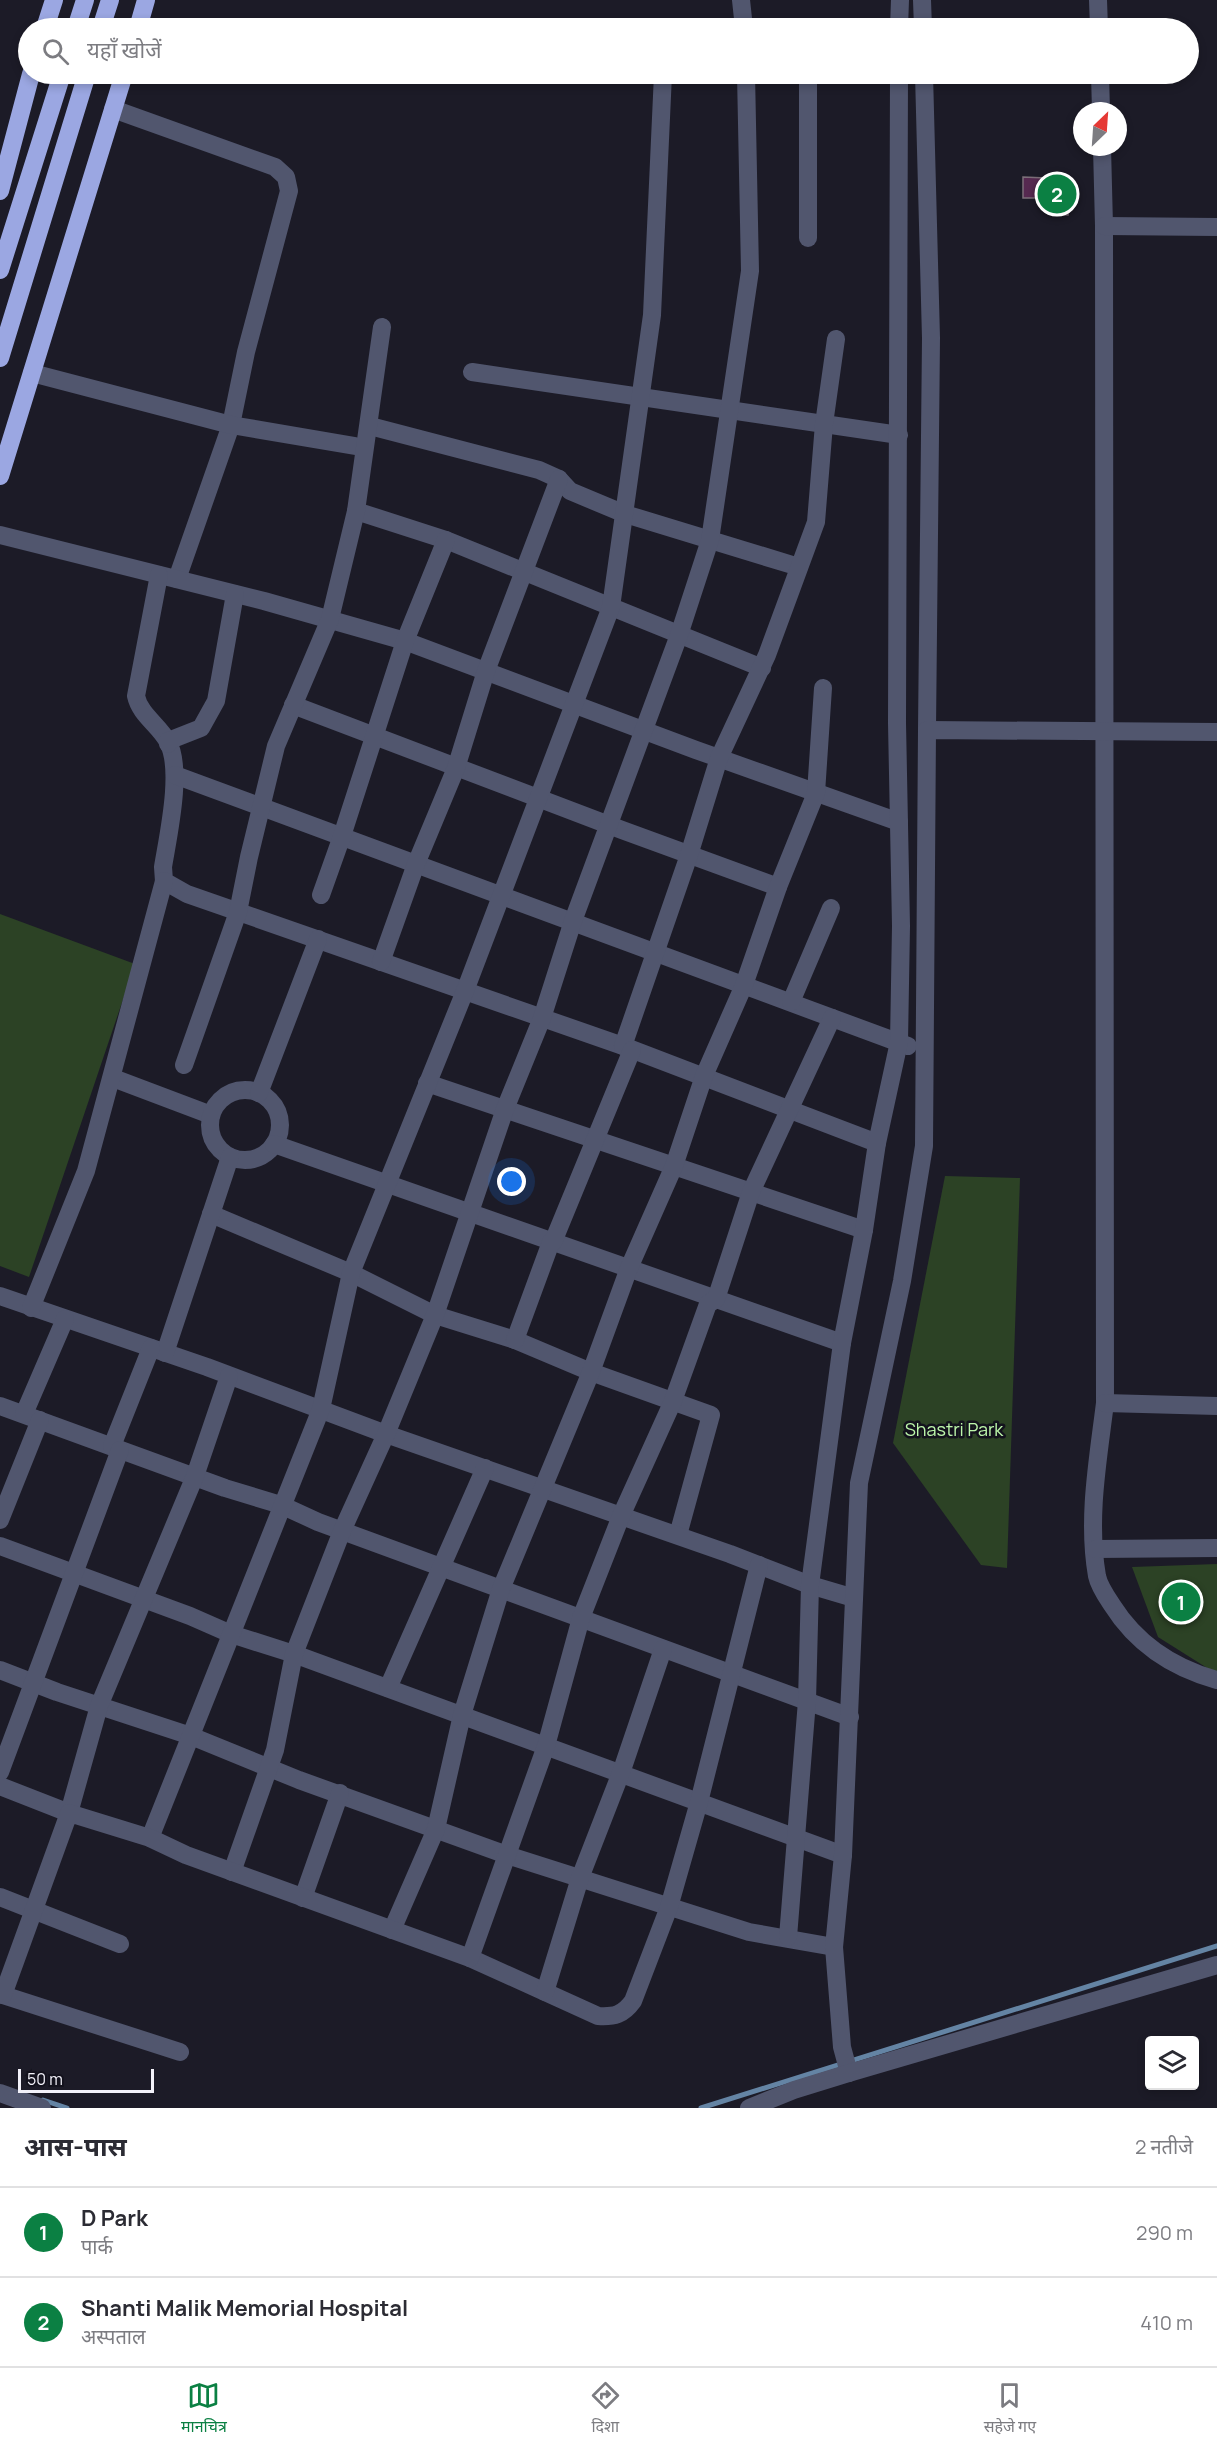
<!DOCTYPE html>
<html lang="hi">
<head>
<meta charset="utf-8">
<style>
	:root { --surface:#fff; --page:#f2f2f3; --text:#2b2b33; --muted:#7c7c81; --line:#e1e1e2; --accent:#0b8043 }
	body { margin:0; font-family:Manrope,"Noto Sans Devanagari",sans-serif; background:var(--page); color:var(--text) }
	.controls { position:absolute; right:18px; bottom:18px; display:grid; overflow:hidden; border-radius:6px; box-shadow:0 3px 9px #0003 }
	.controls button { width:54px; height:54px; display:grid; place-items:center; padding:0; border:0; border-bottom:2px solid var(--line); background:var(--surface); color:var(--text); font:30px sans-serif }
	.compass { position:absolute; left:1073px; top:102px; width:54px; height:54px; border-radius:50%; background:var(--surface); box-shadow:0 3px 9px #0003; rotate:25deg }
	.scale { position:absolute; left:18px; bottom:15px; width:136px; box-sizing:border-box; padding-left:6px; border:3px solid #f2f1f9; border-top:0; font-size:16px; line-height:21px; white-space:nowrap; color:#f2f1f9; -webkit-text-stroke:4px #13121d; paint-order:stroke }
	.you { position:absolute; left:512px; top:1182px; width:21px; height:21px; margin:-15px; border:4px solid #fff; border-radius:50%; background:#1a73e8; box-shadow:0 0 0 9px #1a73e833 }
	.badge { display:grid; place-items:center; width:39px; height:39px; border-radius:50%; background:var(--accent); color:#fff; font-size:20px; font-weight:700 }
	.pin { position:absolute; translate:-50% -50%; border:3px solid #fff; box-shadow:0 2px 6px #0006 }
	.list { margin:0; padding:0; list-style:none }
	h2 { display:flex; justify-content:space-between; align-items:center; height:78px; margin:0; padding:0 24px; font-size:26px }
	h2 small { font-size:20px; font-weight:400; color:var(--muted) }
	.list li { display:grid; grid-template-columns:39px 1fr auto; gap:18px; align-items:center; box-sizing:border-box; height:90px; padding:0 24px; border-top:2px solid var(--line) }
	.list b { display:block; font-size:22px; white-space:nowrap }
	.list p { margin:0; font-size:20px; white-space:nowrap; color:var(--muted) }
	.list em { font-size:20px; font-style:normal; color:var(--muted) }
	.icon { flex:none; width:33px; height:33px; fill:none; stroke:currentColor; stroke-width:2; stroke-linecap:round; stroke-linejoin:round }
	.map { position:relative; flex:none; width:1217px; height:2108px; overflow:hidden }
	.search { position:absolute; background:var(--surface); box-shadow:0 3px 9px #0003; left:18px; right:18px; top:18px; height:66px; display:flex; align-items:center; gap:15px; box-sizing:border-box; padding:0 21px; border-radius:33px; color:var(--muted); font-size:22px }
	.sheet { height:258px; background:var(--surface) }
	nav { display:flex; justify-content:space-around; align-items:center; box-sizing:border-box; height:84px; border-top:2px solid var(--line); background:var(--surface); font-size:16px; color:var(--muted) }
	nav a { display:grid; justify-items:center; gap:3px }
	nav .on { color:var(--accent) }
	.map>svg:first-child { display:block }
	.green { fill:#2c4225 }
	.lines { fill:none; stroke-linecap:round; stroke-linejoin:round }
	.stream { stroke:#6484a4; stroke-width:5 }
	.building { fill:#562950; stroke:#7c6f79; stroke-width:1.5 }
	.minor { stroke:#51566e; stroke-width:18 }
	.highway { stroke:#9ba7e2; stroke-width:18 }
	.labels { text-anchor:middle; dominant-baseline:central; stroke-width:5; stroke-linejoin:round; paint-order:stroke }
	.park-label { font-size:18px; fill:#bcf6aa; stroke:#13121d }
</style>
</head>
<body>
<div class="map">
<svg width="1217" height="2108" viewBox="0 0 1217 2108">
	<rect width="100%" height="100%" fill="#1c1b27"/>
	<g class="green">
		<path d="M 0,914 L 135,964 L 29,1277 L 0,1266 Z"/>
		<path d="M 945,1176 L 1020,1178 L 1007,1568 L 981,1565 L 893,1443 Z"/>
		<path d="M 1217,1564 L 1217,1672 L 1212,1671 L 1158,1637 L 1132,1567 Z"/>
	</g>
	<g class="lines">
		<g class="stream">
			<path d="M 43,2100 L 67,2108"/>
			<path d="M 701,2108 L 1217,1946"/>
		</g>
	</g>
	<path class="building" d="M 1023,177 L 1069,179 L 1068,215 L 1048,214 L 1049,198 L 1023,198 Z"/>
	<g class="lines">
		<g class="minor">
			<path d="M 741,0 L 744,28"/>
			<path d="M 922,0 L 923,28"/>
			<path d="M 1098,0 L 1099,28"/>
			<path d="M 899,28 L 900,0"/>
			<path d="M 924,74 L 931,338 L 927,730"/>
			<path d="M 1100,74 L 1101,111"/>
			<path d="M 113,109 L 275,167 L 286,177 L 289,191 L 246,352 L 231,425 L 177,579"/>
			<path d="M 1102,147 L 1104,226 L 1105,1403 C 1098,1460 1087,1519 1097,1576 C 1099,1586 1106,1596 1112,1605 C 1136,1643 1173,1668 1217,1680"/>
			<path d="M 1104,226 L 1217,227"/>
			<path d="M 808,238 L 808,74"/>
			<path d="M 472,372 L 899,435"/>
			<path d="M 32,373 L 231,425 L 355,446"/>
			<path d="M 370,426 L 539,470 L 559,479 L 570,491 L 625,514 L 799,567"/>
			<path d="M 356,511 L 446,540 L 762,668"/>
			<path d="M 0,535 L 264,601 L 405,641 L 696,750 L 899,822"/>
			<path d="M 159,575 L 136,696 C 140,715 159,725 168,742 C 183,770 168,836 163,867 L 164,881 L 187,894 L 623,1046 L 877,1143"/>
			<path d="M 293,705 L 622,830 L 778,887"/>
			<path d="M 168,744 L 168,741 L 201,728 L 216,701 L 235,594"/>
			<path d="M 175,775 L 908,1046"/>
			<path d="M 321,895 L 342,836 L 405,641 L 446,540"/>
			<path d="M 381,962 L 416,864 L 456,768 L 486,671 L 559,479"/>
			<path d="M 791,1002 L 831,908"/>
			<path d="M 623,1046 L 689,855 L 719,758 L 767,655 L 816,522 L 824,424 L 836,339"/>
			<path d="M 184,1065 L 238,912 L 249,857 L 276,746 L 330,619 L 356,511 L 382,327"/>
			<path d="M 113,1078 L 211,1115"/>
			<path d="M 427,1083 L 864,1230"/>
			<circle cx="245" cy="1125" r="35"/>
			<path d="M 259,1093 L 318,939"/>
			<path d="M 274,1144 L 842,1343"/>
			<path d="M 211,1214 L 351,1273 L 435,1315 L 515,1340 L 591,1372 L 711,1415 L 678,1535"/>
			<path d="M 0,1296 L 207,1367 L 386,1434 L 730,1554 L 810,1585 L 854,1598"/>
			<path d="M 31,1308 L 86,1171 L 164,881"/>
			<path d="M 515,1340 L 551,1242 L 553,1242 L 632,1050"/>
			<path d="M 165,1353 L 230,1157"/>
			<path d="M 1105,1403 L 1217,1406"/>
			<path d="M 0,1406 L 225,1488 L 281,1505 L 318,1522 L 850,1717"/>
			<path d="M 24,1414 L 65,1319"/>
			<path d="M 112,1446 L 151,1348"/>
			<path d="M 0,1520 L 40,1420"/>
			<path d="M 0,1546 L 190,1616 L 231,1634 L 294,1654 L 843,1855"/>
			<path d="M 1095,1549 L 1217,1548"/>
			<path d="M 0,1670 L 57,1692 L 191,1736 L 299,1780 L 507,1855 L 749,1932 L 834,1947"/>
			<path d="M 388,1688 L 485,1468"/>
			<path d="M 0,1772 L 120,1450"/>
			<path d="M 0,1786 L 69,1813 L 99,1706 L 195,1476 L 229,1376"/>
			<path d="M 150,1838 L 321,1409 L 351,1273 L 465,991 L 611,607 L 652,315 L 663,74"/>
			<path d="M 232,1872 L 275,1750 L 294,1654 L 342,1531 L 386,1434 L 435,1315 L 505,1109 L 542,1018 L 573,921 L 679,635 L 710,540 L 750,271 L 746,74"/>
			<path d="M 0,1897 L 120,1944"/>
			<path d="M 303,1898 L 340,1793"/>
			<path d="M 392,1930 L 436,1829 L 462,1715 L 501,1589 L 591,1372 L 629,1268 L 674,1166 L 704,1076 L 744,985 L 778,887 L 816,793 L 823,688"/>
			<path d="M 788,1937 L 807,1701 L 810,1585 L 842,1343 L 864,1230 L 877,1143 L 899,1042 L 901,926 L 897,723 L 899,74"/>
			<path d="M 470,1958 L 598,2016 C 614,2017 623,2015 633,2001 L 669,1907 L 699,1802 L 759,1565"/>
			<path d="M 545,1992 L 580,1878 L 622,1770 L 663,1649"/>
			<path d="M 0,1994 L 180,2052"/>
			<path d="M 3,1995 L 69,1813 L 150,1838 L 186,1855 L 470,1958 L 546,1746 L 581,1618 L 621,1516 L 673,1401 L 708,1304 L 716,1299 L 751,1192 L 832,1018"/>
			<path d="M 849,2073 L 842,2047 L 834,1947 L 843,1855 L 859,1483 L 902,1281 L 924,1146 L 927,730 L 1217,732"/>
			<path d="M 0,2093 L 42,2108"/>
			<path d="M 749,2108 L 794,2090 L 849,2073 L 1217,1965"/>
		</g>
		<g class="highway">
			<path d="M 45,28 L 54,0"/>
			<path d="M 76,28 L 85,0"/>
			<path d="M 101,28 L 110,0"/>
			<path d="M 138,28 L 146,0"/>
			<path d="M 0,191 L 31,74"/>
			<path d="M 0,270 L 62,74"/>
			<path d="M 0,358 L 87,74"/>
			<path d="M 0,476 L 124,74"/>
		</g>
	</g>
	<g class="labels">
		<g class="park-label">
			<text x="954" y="1429">Shastri Park</text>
		</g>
	</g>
</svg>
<div class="controls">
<button><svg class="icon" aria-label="layers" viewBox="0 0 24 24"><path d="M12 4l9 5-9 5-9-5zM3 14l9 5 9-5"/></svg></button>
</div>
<svg class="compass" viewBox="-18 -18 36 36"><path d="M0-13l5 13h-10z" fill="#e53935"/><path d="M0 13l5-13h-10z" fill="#7c7c81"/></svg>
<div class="scale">50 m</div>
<div class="you"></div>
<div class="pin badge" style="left:1181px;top:1602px">1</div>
<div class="pin badge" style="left:1057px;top:194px">2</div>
<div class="search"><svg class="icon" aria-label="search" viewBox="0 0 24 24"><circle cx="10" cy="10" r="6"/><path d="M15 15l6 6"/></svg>यहाँ खोजें</div>
</div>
<section class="sheet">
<h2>आस-पास<small>2 नतीजे</small></h2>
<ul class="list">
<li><span class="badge">1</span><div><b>D Park</b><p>पार्क</p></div><em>290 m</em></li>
<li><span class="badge">2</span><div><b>Shanti Malik Memorial Hospital</b><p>अस्पताल</p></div><em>410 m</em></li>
</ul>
</section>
<nav>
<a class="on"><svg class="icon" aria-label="map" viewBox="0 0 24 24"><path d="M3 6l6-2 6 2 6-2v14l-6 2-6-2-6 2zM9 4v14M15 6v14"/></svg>मानचित्र</a>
<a><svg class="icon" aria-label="directions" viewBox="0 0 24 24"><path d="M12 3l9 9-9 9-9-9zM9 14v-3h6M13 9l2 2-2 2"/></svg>दिशा</a>
<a><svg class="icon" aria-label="saved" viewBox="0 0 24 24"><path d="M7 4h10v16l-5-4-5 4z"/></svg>सहेजे गए</a>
</nav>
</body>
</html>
